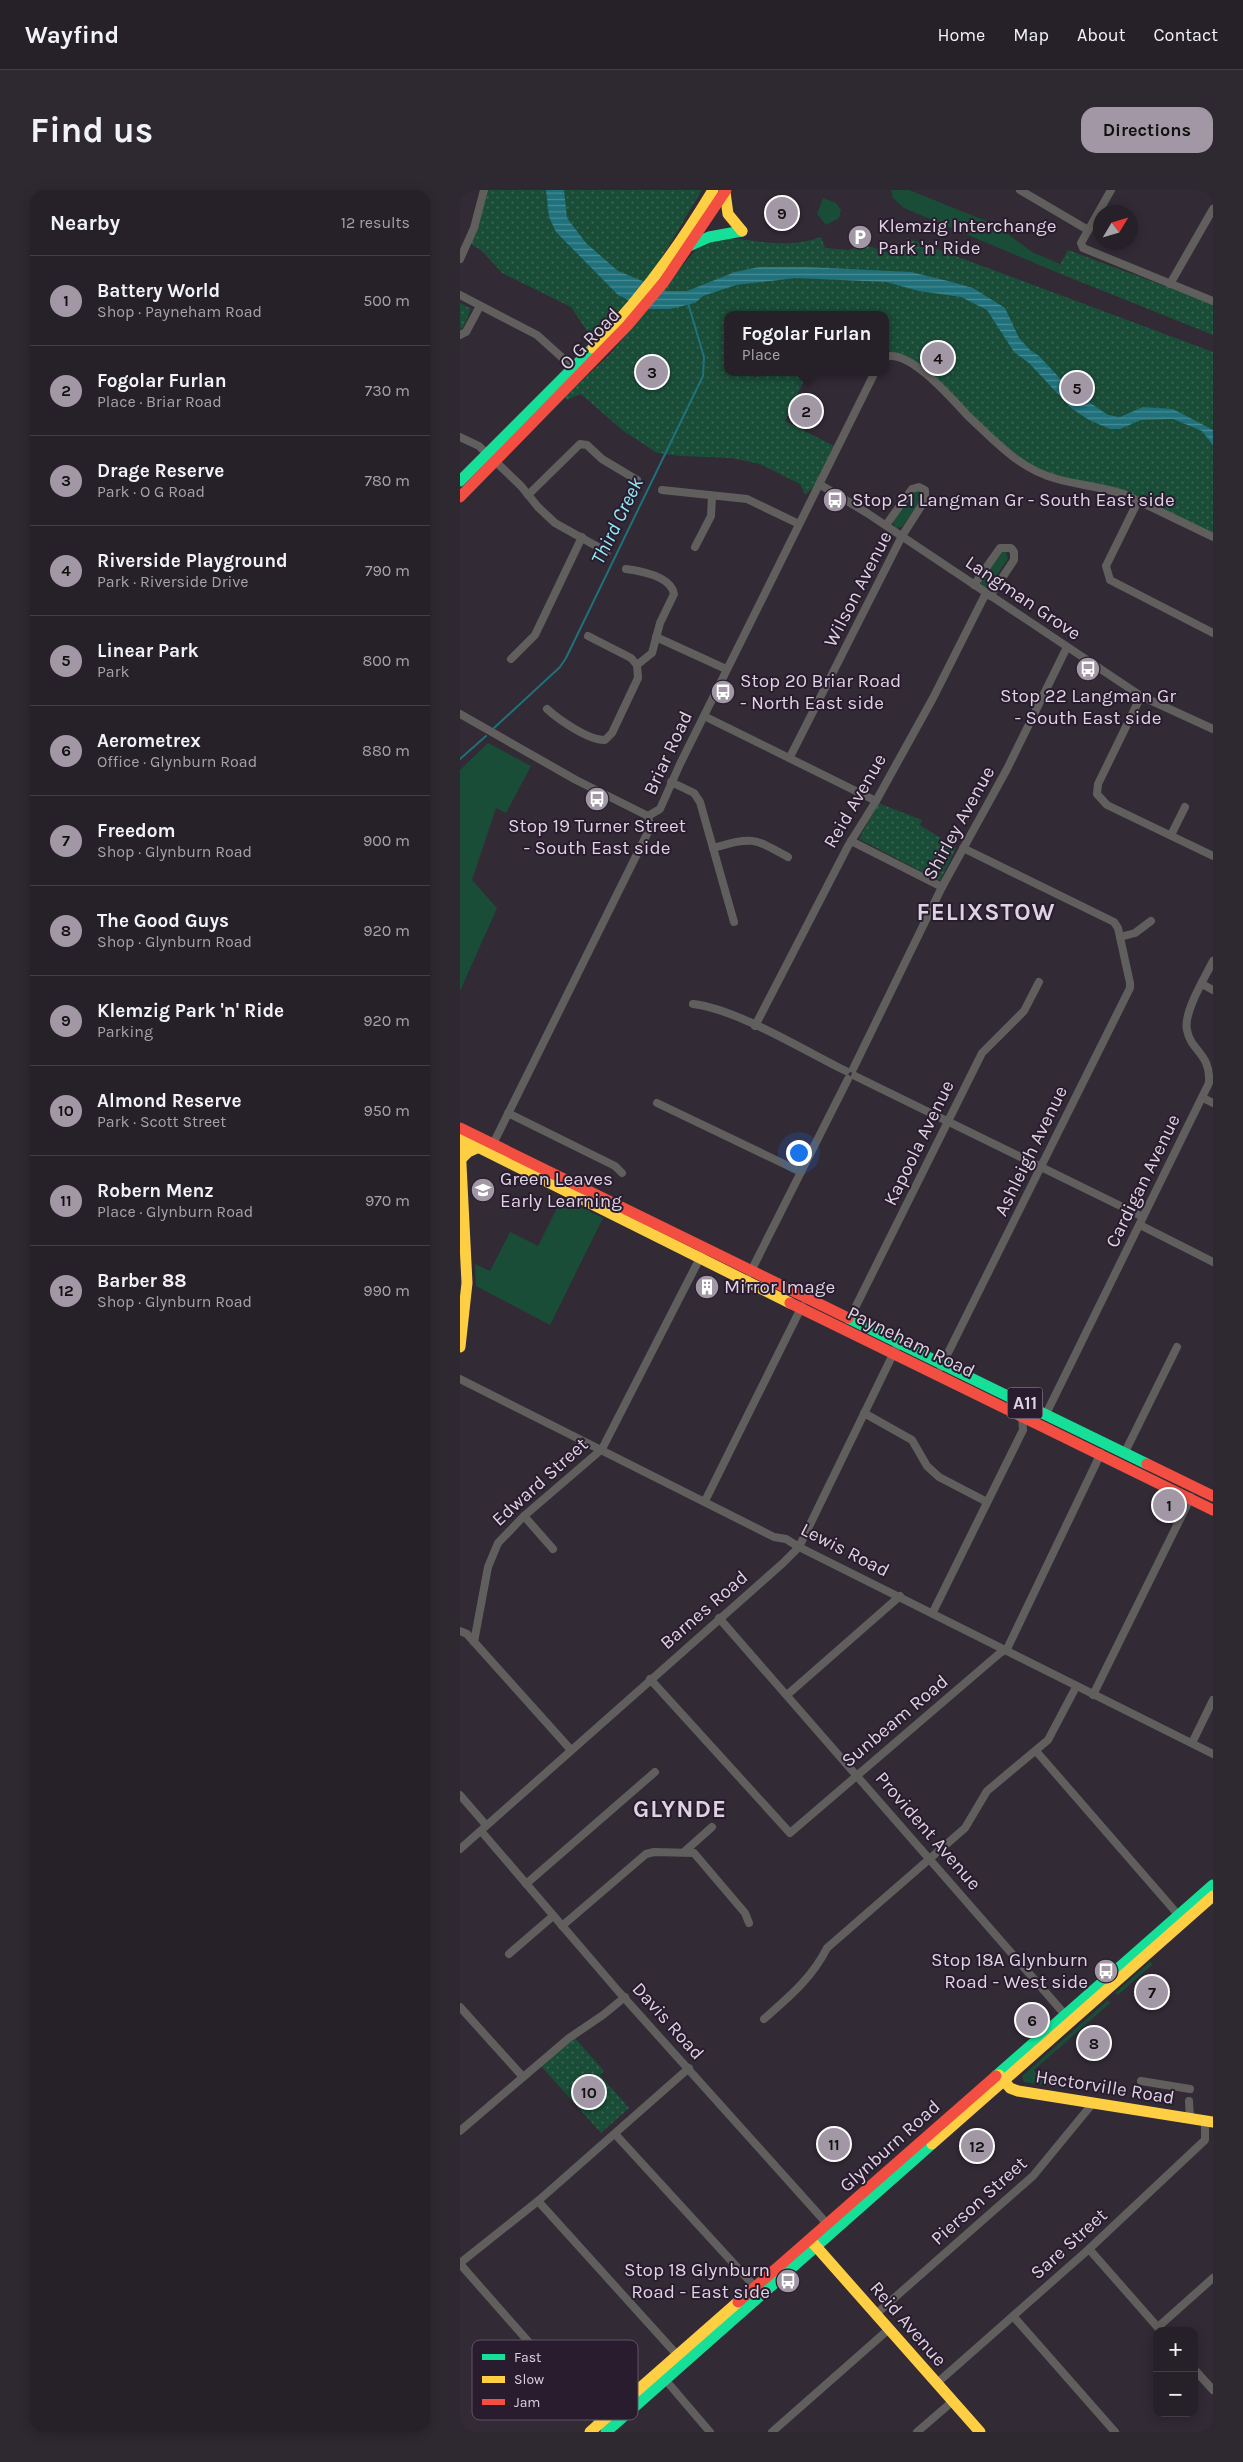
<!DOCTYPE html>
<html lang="en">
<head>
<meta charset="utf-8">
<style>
	:root { --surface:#262028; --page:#2e2830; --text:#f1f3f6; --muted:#a4a3a8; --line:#423e45; --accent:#a298a5 }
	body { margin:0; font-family:Karla,sans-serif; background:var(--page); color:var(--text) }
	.controls { position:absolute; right:15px; bottom:15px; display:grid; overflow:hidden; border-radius:10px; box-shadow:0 2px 12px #0003 }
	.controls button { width:45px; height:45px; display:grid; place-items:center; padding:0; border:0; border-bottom:1px solid var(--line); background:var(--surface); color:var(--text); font:25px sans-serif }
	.compass { position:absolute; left:633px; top:15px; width:45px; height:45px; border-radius:50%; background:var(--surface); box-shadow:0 2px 12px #0003; rotate:52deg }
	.you { position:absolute; left:338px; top:962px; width:18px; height:18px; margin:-12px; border:4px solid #fff; border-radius:50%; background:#1a73e8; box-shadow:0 0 0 8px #1a73e833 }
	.badge { display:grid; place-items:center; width:32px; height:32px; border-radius:50%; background:var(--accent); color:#111; font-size:16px; font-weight:700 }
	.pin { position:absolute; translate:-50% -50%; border:2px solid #fff; box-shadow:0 1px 5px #0006 }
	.popup { position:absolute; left:264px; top:121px; width:165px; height:65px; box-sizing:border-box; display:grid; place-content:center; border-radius:10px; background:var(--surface); filter:drop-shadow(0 1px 4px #0005); font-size:16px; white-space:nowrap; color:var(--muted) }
	.popup b { font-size:19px; color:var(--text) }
	.popup::after { content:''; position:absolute; left:50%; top:100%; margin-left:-10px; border:10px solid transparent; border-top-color:var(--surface) }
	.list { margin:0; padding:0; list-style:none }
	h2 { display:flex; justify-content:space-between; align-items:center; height:65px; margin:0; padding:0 20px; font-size:21px }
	h2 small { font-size:16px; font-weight:400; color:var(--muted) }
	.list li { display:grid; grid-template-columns:32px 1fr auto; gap:15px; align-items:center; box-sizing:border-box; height:90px; padding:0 20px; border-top:1px solid var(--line) }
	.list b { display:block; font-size:19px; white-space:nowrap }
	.list p { margin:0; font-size:16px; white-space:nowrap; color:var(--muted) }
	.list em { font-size:16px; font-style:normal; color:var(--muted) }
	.map { position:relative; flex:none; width:753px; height:2242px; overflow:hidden; border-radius:15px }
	header { display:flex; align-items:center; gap:30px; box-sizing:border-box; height:70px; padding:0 25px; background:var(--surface); border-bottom:1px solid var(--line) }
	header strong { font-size:24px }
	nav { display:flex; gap:28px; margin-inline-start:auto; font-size:18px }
	.intro { display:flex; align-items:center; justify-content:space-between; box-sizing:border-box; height:120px; padding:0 30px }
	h1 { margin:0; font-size:35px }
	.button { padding:12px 22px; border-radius:15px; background:var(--accent); color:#111; font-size:18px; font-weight:700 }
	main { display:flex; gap:30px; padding:0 30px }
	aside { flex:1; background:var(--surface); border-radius:15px; box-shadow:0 2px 12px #0003 }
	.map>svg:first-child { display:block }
	.green { fill:#1a4d38 }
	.park { fill:url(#park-dots) }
	.water { fill:url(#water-rules) }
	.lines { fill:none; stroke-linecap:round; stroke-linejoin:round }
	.stream { stroke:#1f717b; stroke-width:2 }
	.street { stroke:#615f5e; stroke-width:8 }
	.fast { stroke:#16e098; stroke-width:11 }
	.slow { stroke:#ffcf43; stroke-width:11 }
	.jam { stroke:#f24e42; stroke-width:11 }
	.labels { text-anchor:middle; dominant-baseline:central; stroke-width:4; stroke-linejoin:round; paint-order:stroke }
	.shield { fill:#2a1c2f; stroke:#a89dac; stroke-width:1 }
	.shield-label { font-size:18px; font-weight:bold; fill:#ded4e1 }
	.poi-label { font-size:19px; fill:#ded4e1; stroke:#2a1c2f; text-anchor:start }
	.street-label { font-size:19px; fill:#ded4e1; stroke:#2a1c2f }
	.water-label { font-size:20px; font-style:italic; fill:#90edf8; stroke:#2a1c2f }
	.district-label { font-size:24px; font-weight:bold; letter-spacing:1px; fill:#ded4e1; stroke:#2a1c2f }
	.key { fill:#2a1c2f; stroke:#605364; stroke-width:1 }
	.key-label { font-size:14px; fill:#ded4e1 }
</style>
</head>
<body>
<header>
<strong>Wayfind</strong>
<nav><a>Home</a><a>Map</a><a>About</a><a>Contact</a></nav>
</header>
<div class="intro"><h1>Find us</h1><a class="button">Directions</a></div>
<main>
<aside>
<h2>Nearby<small>12 results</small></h2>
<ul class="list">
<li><span class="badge">1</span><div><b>Battery World</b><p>Shop · Payneham Road</p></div><em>500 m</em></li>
<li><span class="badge">2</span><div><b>Fogolar Furlan</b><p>Place · Briar Road</p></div><em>730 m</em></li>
<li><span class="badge">3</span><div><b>Drage Reserve</b><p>Park · O G Road</p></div><em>780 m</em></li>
<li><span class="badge">4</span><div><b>Riverside Playground</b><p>Park · Riverside Drive</p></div><em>790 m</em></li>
<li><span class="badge">5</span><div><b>Linear Park</b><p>Park</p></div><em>800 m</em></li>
<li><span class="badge">6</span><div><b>Aerometrex</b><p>Office · Glynburn Road</p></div><em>880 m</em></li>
<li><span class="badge">7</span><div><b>Freedom</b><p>Shop · Glynburn Road</p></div><em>900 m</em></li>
<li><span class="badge">8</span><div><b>The Good Guys</b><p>Shop · Glynburn Road</p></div><em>920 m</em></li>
<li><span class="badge">9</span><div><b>Klemzig Park 'n' Ride</b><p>Parking</p></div><em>920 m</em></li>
<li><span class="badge">10</span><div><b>Almond Reserve</b><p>Park · Scott Street</p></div><em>950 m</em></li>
<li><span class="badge">11</span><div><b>Robern Menz</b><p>Place · Glynburn Road</p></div><em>970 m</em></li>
<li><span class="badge">12</span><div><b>Barber 88</b><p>Shop · Glynburn Road</p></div><em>990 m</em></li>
</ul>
</aside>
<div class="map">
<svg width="753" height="2242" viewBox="0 0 753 2242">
	<defs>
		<pattern id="park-dots" width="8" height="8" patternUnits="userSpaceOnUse" patternTransform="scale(1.25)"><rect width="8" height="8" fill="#1a4d38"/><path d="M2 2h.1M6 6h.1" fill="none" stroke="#3b6654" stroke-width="1.8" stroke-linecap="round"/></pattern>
		<pattern id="water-rules" width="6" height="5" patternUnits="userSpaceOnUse" patternTransform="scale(1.25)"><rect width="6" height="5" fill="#1f717b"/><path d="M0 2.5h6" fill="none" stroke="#4a8b94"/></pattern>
	</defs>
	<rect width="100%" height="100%" fill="#322a35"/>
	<g class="green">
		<path d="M 431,0 L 449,0 L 536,35 L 572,62 L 600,74 L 596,82 L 444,18 L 433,8 Z"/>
		<path d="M 363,8 L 376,13 L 381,20 L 379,28 L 366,35 L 357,24 Z"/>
		<path d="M 456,299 L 462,302 L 462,308 L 442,337 L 436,338 L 432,331 Z"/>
		<path d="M 539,361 L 546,361 L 548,369 L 529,396 L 524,397 L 520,393 Z"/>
		<path d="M 28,553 L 71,576 L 46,623 L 36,618 L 12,690 L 37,718 L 0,801 L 0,580 Z"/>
		<path d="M 102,1008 L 143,1028 L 90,1135 L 16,1096 L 15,1074 L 30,1081 L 50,1042 L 78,1056 Z"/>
		<path d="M 690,1772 L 693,1774 L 658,1805 L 655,1803 Z"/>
		<path d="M 648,1810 L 650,1813 L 574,1880 L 580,1889 L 582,1888 L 584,1890 L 587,1887 L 596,1897 L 600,1894 L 602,1898 L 564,1892 L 562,1886 Z"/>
	</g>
	<g class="park">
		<path d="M 25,0 L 242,0 L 195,79 L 155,126 L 131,147 L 111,117 L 42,83 L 23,62 L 10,53 Z"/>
		<path d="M 257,47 C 293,49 326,60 361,47 L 365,58 L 388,60 L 405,55 L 440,66 L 447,48 L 753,162 L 753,345 L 671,305 L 588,285 L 561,271 L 453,173 L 442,165 L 425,160 L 425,125 L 267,125 L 267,182 L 293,182 L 294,187 L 323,182 L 348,182 L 325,231 L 374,256 L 354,297 L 345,305 L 340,294 L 300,274 L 271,268 L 221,266 L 197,263 L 162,240 L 121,204 L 107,210 L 104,207 L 149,165 L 232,64 L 244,53 Z"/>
		<path d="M 608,60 L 753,114 L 753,145 L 596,82 Z"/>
		<path d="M 0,113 L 11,119 L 3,138 L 0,139 Z"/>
		<path d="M 418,613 L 462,630 L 460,635 L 496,658 L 480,691 L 399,649 Z"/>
		<path d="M 115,1848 L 144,1881 L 140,1885 L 169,1918 L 141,1943 L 81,1876 Z"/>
	</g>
	<path class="water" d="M 86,0 L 104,0 L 107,28 L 126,53 L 158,81 L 207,101 L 227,101 L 275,82 L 299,77 L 346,77 L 451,82 L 492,92 L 513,98 L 545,118 L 559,148 L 570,160 L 579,166 L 610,199 L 648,225 L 660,227 L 683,217 L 713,219 L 753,240 L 753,255 L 742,241 L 713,229 L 681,230 L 660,239 L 650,239 L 629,230 L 611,218 L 569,173 L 554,162 L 527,120 L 501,107 L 459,101 L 426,92 L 336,88 L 276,95 L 243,106 L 235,113 L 210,119 L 187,119 L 158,105 L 96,42 L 89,27 Z"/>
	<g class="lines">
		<g class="stream">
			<path d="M 34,538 L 100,477 L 106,468 L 243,186 L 244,167 L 228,113"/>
			<path d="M 0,569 L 26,546"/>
		</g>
		<g class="street">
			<path d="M 560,0 L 628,40"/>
			<path d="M 651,0 L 621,53 L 623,58 L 753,111"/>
			<path d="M 0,69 L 14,38 L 24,0"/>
			<path d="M 710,94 L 753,19"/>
			<path d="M 0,105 L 77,145 L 117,181"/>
			<path d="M 0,145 L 6,142 L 20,116"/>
			<path d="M 425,167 C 449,158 492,209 508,226 C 535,251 559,279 597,289 C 619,295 642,297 664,304 L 753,347"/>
			<path d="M 0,247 L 19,256 L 27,264"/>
			<path d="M 35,271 L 61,296 L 78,317 L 95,333 L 147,362"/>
			<path d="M 359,294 L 407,323 L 681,506 L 753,539"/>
			<path d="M 202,300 L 287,309 L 339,334"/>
			<path d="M 68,305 L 120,254 L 127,255 L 142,269 L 177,290"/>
			<path d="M 678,311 L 646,376 L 650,390 L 753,443"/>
			<path d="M 235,357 L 251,326 L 252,306"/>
			<path d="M 514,395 L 540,358 L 551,358 L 554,362 L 554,370 L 530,406"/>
			<path d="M 128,446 L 171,468 L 177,475"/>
			<path d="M 196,447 L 266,479"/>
			<path d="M 51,469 L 75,445 L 122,347"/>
			<path d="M 681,506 L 638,594 L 637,604 L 647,615 L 753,666"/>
			<path d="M 87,519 C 98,529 129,551 145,550 L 152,543 L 178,488 L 177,475 L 192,463 L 200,433 L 214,404 C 211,386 181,381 166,379"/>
			<path d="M 0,524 L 116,590 L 188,626"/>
			<path d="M 244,526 L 416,611"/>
			<path d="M 330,567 L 442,346 L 465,310 L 465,300 L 459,297 L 452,299 L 426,335"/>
			<path d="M 211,592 L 234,603 L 240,612 L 274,732"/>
			<path d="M 188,626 L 200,619 L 220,574 L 415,182"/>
			<path d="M 711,645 L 725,617"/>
			<path d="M 391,651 L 482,697"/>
			<path d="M 253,658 C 293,647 292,647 328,667"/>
			<path d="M 660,747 L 675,743 L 691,731"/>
			<path d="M 742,794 L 753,800"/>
			<path d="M 233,814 C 277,819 345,861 386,881"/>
			<path d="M 295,836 L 388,656 L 416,611 L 473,508 L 526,403"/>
			<path d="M 393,879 L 482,697 L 547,579 L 607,457"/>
			<path d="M 395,886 L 683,1027"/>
			<path d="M 743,908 L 753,913"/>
			<path d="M 197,913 L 341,982"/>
			<path d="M 48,923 L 155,976 L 162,983"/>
			<path d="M 33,954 L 190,638 L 188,626"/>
			<path d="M 680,1035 L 753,1072"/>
			<path d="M 290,1083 L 388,889"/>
			<path d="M 389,1130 L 522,863 L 564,821 L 579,792"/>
			<path d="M 481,1177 L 670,798 L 670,793 L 658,738 L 654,732 L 503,658"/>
			<path d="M 0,1189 L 314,1347 L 326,1349 L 339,1357 L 753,1564"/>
			<path d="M 404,1223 L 452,1250 L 467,1276 L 479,1287 L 527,1312"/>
			<path d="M 586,1224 L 749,893 C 751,863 731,862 727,840 C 723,823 745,787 753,771"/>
			<path d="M 665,1262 L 717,1157"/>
			<path d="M 245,1311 L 342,1116"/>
			<path d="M 64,1326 L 93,1359"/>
			<path d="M 473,1422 L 563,1240 L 562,1226"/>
			<path d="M 259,1428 L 608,1828"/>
			<path d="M 0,1441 L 7,1444 L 111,1560"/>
			<path d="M 14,1452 L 28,1377 L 38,1353 L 64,1326 L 142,1259 L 242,1064"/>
			<path d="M 190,1489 L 330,1643 L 540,1463 L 547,1459 L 641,1263"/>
			<path d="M 327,1505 L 440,1406"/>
			<path d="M 633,1505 L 731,1307"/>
			<path d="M 732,1553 L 753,1510"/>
			<path d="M 576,1561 L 721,1728"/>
			<path d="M 0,1605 L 26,1635"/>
			<path d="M 21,1641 L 159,1802 L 369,2036"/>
			<path d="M 0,1659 L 323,1373 L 339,1357 L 439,1152"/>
			<path d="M 224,1662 L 252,1637"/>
			<path d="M 66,1694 L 195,1582"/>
			<path d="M 102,1736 L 186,1664 L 194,1662 L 234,1663 L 285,1723 L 289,1733"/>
			<path d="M 49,1764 L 93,1726"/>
			<path d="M 0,1817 L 63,1887"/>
			<path d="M 304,1829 C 329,1807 352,1788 367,1758 L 505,1638 L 527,1601 L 588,1550 L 616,1497"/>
			<path d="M 681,1891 L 730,1899"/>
			<path d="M 729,1911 L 730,1928"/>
			<path d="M 0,1941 L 109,1848 L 143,1825 L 165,1807"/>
			<path d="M 155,1944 L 297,2099"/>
			<path d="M 78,2011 L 219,2167"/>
			<path d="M 629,2059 L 701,2141"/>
			<path d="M 0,2073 L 78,2011 L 229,1878"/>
			<path d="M 0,2074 L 140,2233"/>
			<path d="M 416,2124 L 573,1986 L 633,1913"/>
			<path d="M 553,2126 L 655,2242"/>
			<path d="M 698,2137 L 753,2088"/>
			<path d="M 734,2179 L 753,2200"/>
			<path d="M 203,2187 L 250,2242"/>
			<path d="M 477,2193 L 629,2059 L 745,1950 L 745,1931"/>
			<path d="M 312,2242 L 429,2139"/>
			<path d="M 457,2242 L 493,2211"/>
		</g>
		<g class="fast">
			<path d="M 229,56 L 249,47 L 282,41"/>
			<path d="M 0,291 L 133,158"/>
			<path d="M 388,1128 L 687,1274"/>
			<path d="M 536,1886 L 753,1695"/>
			<path d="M 146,2242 L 472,1954"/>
		</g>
		<g class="slow">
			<path d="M 265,2 L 268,24 L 282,41"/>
			<path d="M 133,158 C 180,110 219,57 253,0"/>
			<path d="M 0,948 L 330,1113"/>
			<path d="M 0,955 L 7,1093 L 0,1157"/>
			<path d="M 1,969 L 8,962 L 19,957"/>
			<path d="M 539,1885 L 550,1898 L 558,1901 L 753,1932"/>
			<path d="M 472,1954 L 753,1706"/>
			<path d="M 353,2053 L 520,2242"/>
			<path d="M 130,2242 L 278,2112"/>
		</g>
		<g class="jam">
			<path d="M 0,307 L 167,136 L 204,92 L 266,0"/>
			<path d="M 0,938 L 388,1128"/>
			<path d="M 330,1113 L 753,1320"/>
			<path d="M 687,1274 L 753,1306"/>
			<path d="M 278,2112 L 536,1886"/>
		</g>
	</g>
	<defs>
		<g id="parking-disc" transform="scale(1.25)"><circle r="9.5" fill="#a298a5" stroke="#2a1c2f"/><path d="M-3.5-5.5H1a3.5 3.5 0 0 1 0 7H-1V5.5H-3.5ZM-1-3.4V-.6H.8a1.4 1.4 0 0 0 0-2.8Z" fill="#fff"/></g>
		<g id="bus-disc" transform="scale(1.25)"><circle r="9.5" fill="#a298a5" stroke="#2a1c2f"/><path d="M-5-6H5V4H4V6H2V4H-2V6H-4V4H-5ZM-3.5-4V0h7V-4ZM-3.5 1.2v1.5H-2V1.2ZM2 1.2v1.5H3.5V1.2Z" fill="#fff"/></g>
		<g id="school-disc" transform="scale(1.25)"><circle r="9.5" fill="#a298a5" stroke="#2a1c2f"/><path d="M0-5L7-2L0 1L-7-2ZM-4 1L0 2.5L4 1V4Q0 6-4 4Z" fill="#fff"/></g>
		<g id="building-disc" transform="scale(1.25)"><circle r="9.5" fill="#a298a5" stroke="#2a1c2f"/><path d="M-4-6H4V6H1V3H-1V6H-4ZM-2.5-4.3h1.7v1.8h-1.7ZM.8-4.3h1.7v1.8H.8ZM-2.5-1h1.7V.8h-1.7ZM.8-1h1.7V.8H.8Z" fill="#fff"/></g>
	</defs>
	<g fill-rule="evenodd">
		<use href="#parking-disc" x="400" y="47"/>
		<use href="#bus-disc" x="375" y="310"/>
		<use href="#bus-disc" x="628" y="479"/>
		<use href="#bus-disc" x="263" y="502"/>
		<use href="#bus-disc" x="137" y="609"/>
		<use href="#school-disc" x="23" y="1000"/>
		<use href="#building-disc" x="247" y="1097"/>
		<use href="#bus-disc" x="646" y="1781"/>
		<use href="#bus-disc" x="328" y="2091"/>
	</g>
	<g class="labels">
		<rect class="shield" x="547.5" y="1197.5" width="35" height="31" rx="4"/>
		<g class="shield-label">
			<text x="565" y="1213">A11</text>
		</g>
		<g class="poi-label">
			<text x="418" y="36">Klemzig Interchange<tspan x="418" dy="22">Park 'n' Ride</tspan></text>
			<text x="392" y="310">Stop 21 Langman Gr - South East side</text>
			<text x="280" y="491">Stop 20 Briar Road<tspan x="280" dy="22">- North East side</tspan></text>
			<text x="628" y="506" text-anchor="middle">Stop 22 Langman Gr<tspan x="628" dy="22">- South East side</tspan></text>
			<text x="137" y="636" text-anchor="middle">Stop 19 Turner Street<tspan x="137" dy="22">- South East side</tspan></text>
			<text x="40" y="989">Green Leaves<tspan x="40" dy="22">Early Learning</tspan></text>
			<text x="264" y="1097">Mirror Image</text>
			<text x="628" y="1770" text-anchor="end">Stop 18A Glynburn<tspan x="628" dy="22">Road - West side</tspan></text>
			<text x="310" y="2080" text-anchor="end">Stop 18 Glynburn<tspan x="310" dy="22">Road - East side</tspan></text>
		</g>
		<g class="street-label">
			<text transform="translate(130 149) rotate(-46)">O G Road</text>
			<text transform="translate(398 399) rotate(-63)">Wilson Avenue</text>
			<text transform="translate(563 408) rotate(34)">Langman Grove</text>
			<text transform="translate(208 563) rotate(-65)">Briar Road</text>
			<text transform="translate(395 611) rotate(-60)">Reid Avenue</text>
			<text transform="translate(499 633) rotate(-61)">Shirley Avenue</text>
			<text transform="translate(459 953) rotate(-64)">Kapoola Avenue</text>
			<text transform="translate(571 961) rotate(-64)">Ashleigh Avenue</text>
			<text transform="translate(683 991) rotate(-64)">Cardigan Avenue</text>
			<text transform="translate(451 1152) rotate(26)">Payneham Road</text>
			<text transform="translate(80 1292) rotate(-42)">Edward Street</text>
			<text transform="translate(385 1360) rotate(27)">Lewis Road</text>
			<text transform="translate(244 1420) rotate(-41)">Barnes Road</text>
			<text transform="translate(435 1531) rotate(-40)">Sunbeam Road</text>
			<text transform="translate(468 1641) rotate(49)">Provident Avenue</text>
			<text transform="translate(208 1831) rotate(48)">Davis Road</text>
			<text transform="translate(645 1897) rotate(9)">Hectorville Road</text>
			<text transform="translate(430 1956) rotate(-42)">Glynburn Road</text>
			<text transform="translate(519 2011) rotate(-42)">Pierson Street</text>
			<text transform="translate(609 2054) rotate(-42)">Sare Street</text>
			<text transform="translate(448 2134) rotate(49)">Reid Avenue</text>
		</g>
		<g class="water-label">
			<text transform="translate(157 331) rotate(-64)">Third Creek</text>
		</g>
		<g class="district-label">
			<text x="526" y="722">FELIXSTOW</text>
			<text x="220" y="1619">GLYNDE</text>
		</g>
	</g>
	<rect x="12" y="2150" width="166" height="80" rx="8" class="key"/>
	<rect x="22" y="2164" width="23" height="6" fill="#16e098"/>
	<rect x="22" y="2186" width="23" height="7" fill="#ffcf43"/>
	<rect x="22" y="2209" width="23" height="6" fill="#f24e42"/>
	<g class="key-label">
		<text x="54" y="2172">Fast</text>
		<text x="54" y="2194">Slow</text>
		<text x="54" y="2217">Jam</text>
	</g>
</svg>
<div class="controls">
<button>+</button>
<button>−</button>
</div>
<svg class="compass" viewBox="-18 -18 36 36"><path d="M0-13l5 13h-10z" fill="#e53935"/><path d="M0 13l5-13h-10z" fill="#a4a3a8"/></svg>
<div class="you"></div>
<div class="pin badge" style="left:709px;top:1315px">1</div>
<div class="pin badge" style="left:346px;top:221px">2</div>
<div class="popup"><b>Fogolar Furlan</b>Place</div>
<div class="pin badge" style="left:192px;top:182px">3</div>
<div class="pin badge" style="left:478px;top:168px">4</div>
<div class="pin badge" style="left:617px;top:198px">5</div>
<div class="pin badge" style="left:572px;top:1830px">6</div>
<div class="pin badge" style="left:692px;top:1802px">7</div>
<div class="pin badge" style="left:634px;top:1853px">8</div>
<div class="pin badge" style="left:322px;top:23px">9</div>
<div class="pin badge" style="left:129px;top:1902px">10</div>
<div class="pin badge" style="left:374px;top:1954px">11</div>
<div class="pin badge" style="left:517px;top:1956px">12</div>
</div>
</main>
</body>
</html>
